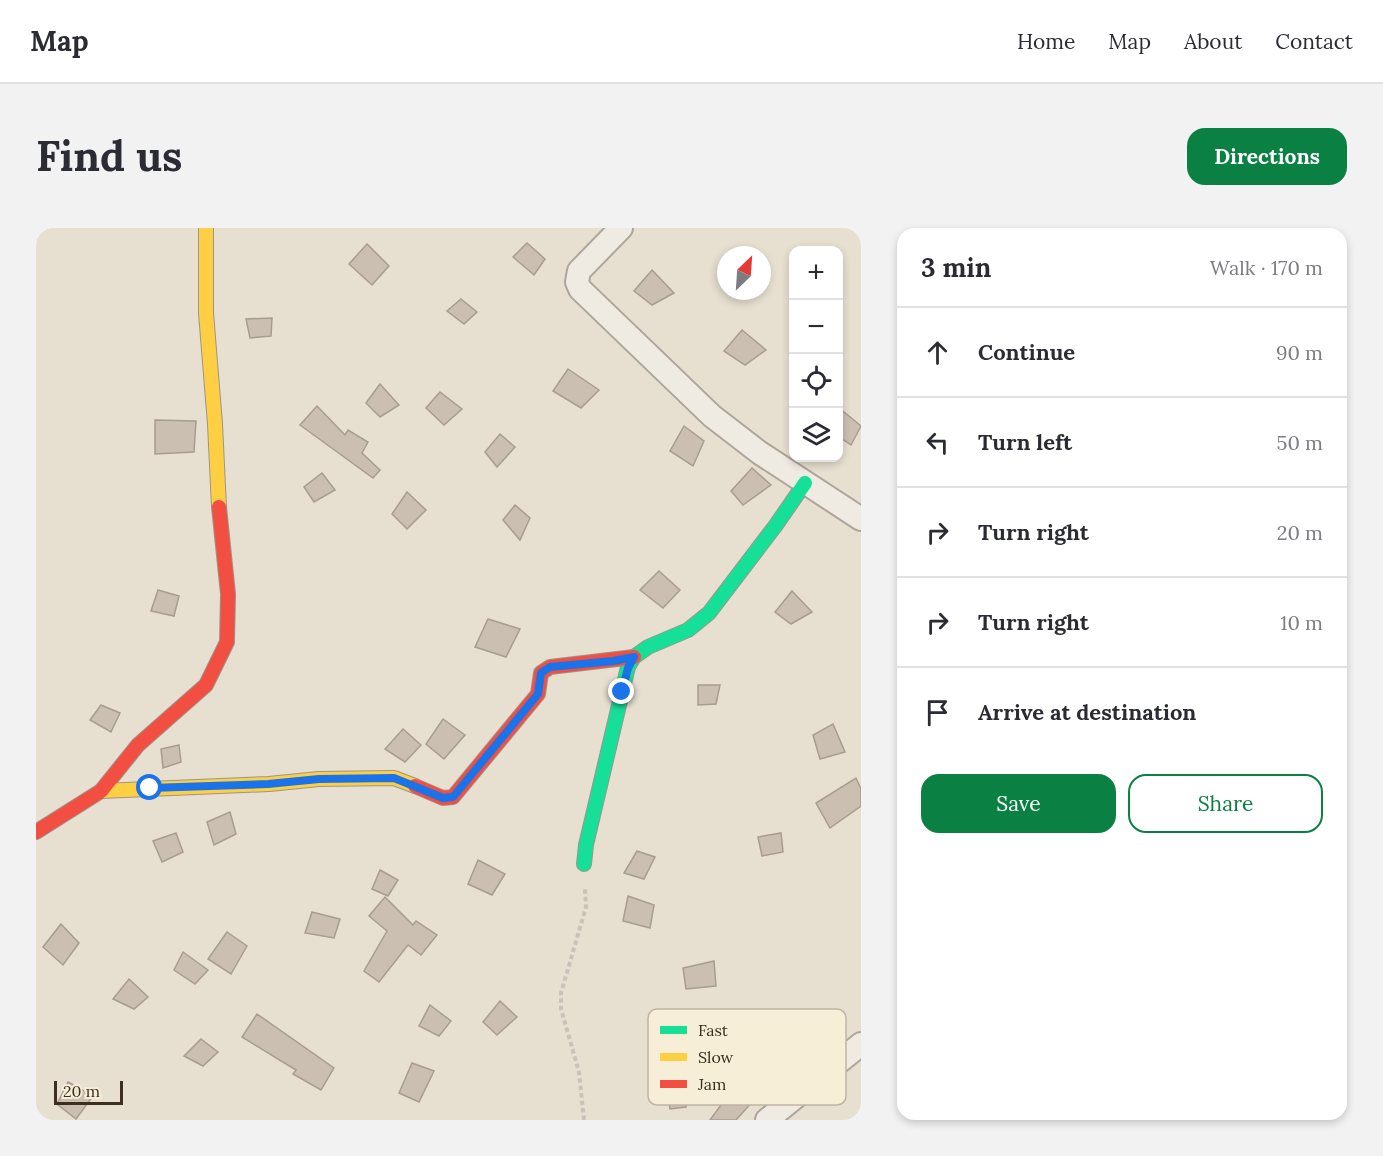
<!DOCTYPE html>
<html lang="en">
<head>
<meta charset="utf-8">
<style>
	:root { --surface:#fff; --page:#f2f2f3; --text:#2b2b33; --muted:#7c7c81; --line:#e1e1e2; --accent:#0b8043 }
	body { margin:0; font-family:Lora,serif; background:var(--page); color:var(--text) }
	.controls { position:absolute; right:18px; top:18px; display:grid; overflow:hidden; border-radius:12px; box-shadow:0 3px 9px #0003 }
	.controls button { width:54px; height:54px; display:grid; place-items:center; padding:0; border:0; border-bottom:2px solid var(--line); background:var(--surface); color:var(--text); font:30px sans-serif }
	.compass { position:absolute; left:681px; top:18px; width:54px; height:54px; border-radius:50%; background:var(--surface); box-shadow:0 3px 9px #0003; rotate:25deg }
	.scale { position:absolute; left:18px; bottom:15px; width:69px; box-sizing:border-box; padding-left:6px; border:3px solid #3d2e20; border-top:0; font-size:16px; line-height:21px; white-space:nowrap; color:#3d2e20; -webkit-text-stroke:4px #f7eed8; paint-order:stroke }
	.stop { position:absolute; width:18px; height:18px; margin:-14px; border:4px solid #1a73e8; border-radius:50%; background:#fff }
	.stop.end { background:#1a73e8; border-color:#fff; box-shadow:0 2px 6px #0008 }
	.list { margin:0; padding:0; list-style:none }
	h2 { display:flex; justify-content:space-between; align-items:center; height:78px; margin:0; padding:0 24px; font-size:26px }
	h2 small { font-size:20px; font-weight:400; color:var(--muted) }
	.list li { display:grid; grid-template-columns:39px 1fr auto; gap:18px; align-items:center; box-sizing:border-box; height:90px; padding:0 24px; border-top:2px solid var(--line) }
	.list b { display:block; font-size:22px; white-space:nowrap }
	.list em { font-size:20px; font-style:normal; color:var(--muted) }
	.actions { display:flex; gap:12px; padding:18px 24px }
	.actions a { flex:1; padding:14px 0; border:2px solid var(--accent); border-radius:18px; text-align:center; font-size:21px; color:var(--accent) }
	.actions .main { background:var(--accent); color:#fff }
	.icon { flex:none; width:33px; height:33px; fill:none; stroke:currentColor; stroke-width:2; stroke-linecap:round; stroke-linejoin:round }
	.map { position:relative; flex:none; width:825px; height:892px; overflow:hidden; border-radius:18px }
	header { display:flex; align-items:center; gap:36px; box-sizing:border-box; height:84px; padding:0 30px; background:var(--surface); border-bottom:2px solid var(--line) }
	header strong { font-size:28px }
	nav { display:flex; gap:33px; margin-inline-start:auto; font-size:21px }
	.intro { display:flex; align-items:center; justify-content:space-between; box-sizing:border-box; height:144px; padding:0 36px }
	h1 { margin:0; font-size:42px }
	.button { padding:15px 27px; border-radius:18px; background:var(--accent); color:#fff; font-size:21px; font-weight:700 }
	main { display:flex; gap:36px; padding:0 36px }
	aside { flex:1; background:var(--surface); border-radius:18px; box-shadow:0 3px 9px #0003 }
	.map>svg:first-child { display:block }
	.building { fill:#cbbfb2; stroke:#a89c90; stroke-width:1.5 }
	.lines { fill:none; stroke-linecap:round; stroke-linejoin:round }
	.street-casing { stroke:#ada599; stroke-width:26 }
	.fast-casing { stroke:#9c958a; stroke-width:16 }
	.slow-casing { stroke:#9c958a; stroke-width:16 }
	.jam-casing { stroke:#9c958a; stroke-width:16 }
	.path { stroke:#c8c2b9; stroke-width:4; stroke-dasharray:4.5 3; stroke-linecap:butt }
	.street { stroke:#efebe3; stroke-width:22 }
	.fast { stroke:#16e098; stroke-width:14 }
	.slow { stroke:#ffcf43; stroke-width:14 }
	.jam { stroke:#f24e42; stroke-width:14 }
	.route { stroke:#1a73e8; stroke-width:8 }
	.key { fill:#f7eed8; stroke:#bfb4a1; stroke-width:1.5 }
	.key-label { font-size:16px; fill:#3d2e20 }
</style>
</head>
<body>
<header>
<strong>Map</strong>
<nav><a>Home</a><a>Map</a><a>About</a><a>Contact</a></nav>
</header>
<div class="intro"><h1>Find us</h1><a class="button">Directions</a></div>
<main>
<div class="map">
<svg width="825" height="892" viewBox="0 0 825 892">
	<rect width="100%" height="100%" fill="#e7e0d1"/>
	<g class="building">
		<path d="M 491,15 L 509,31 L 498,47 L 477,29 Z"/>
		<path d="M 331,16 L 353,38 L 336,57 L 313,36 Z"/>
		<path d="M 616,42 L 638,65 L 616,77 L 598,63 Z"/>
		<path d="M 425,71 L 441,84 L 428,96 L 411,83 Z"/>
		<path d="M 236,90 L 235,108 L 214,110 L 210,91 Z"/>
		<path d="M 706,102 L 730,122 L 709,137 L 688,123 Z"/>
		<path d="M 532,141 L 563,162 L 545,180 L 517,163 Z"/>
		<path d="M 344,156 L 363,177 L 344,189 L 330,175 Z"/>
		<path d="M 404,164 L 426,181 L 408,197 L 390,180 Z"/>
		<path d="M 281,178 L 309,207 L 312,202 L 332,214 L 326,225 L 344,242 L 337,250 L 264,197 Z"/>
		<path d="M 802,179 L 825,198 L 815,217 L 802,208 Z"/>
		<path d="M 119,192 L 160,193 L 158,224 L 119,226 Z"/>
		<path d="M 648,198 L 668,213 L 657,238 L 634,223 Z"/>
		<path d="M 464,206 L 479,219 L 461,239 L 449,224 Z"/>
		<path d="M 716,240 L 735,257 L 707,277 L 695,263 Z"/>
		<path d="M 286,245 L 299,262 L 278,274 L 268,259 Z"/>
		<path d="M 371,264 L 390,282 L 371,301 L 356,286 Z"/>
		<path d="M 479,277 L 494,290 L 484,312 L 467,292 Z"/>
		<path d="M 623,343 L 644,362 L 627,380 L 604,362 Z"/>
		<path d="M 122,362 L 143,368 L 138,388 L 115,383 Z"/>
		<path d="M 756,363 L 776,384 L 755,396 L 739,384 Z"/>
		<path d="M 452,391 L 484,401 L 470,429 L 439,419 Z"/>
		<path d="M 662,457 L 684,457 L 680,476 L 662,477 Z"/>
		<path d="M 65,477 L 84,485 L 75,504 L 54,492 Z"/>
		<path d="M 407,491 L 429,507 L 408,531 L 390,516 Z"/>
		<path d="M 797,496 L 809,524 L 784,531 L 777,507 Z"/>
		<path d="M 367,501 L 385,517 L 369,534 L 349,521 Z"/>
		<path d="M 143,517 L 145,534 L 127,540 L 125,521 Z"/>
		<path d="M 820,550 L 825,561 L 825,578 L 794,600 L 780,575 Z"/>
		<path d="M 194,584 L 200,606 L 178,617 L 171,594 Z"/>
		<path d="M 140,605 L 147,624 L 126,634 L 117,613 Z"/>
		<path d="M 745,605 L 747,624 L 726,628 L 722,609 Z"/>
		<path d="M 601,623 L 619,629 L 608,651 L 588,645 Z"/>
		<path d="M 442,632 L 469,646 L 456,667 L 432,656 Z"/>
		<path d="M 344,642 L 362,652 L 352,668 L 336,661 Z"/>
		<path d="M 592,668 L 618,677 L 614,700 L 587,693 Z"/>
		<path d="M 349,669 L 377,697 L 380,693 L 401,707 L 385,727 L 372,717 L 343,754 L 328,743 L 351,703 L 333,688 Z"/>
		<path d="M 276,684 L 304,691 L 298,710 L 269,705 Z"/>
		<path d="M 25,696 L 43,715 L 27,737 L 7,719 Z"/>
		<path d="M 191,704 L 211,718 L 195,746 L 172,731 Z"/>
		<path d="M 147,724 L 172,742 L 159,756 L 138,742 Z"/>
		<path d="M 678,733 L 680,758 L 650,761 L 647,740 Z"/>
		<path d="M 93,751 L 112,769 L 98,781 L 77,771 Z"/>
		<path d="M 464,773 L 481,789 L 461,807 L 447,794 Z"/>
		<path d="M 394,777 L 415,793 L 403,808 L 383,798 Z"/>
		<path d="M 221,786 L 298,840 L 285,862 L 257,846 L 260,842 L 206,809 Z"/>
		<path d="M 165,811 L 182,824 L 167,838 L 148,828 Z"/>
		<path d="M 376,835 L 398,843 L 383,874 L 363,865 Z"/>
		<path d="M 707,847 L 727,862 L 700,892 L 674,892 Z"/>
		<path d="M 32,854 L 57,868 L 40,891 L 21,876 Z"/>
		<path d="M 654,857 L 650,879 L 634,881 L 631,859 Z"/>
	</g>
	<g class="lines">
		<g class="street-casing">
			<g id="street">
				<path d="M 585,0 L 543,43 L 541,54 L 544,61 L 676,188 L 724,225 L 825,291"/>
				<path d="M 731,892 L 825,816"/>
			</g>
		</g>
		<g class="fast-casing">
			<path id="fast" d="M 548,636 L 550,617 L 592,439 L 598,429 L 612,419 L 652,402 L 673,385 L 740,297 L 769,255"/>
		</g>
		<g class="slow-casing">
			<g id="slow">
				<path d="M 170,0 L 170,85 L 179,196 L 183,279"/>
				<path d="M 65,563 L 233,556 L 283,551 L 358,550 L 379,558"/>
			</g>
		</g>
		<g class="jam-casing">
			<g id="jam">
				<path d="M 379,558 L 407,570 L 417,569 L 502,466 L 505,445 L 514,439 L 598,429"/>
				<path d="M 0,604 L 65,563 L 102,517 L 170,457 L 191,414 L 192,366 L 183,279"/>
			</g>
		</g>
		<path class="path" d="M 548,892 L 543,844 L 525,781 L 525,765 L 550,679 L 549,661"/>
		<use href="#street" class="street"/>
		<use href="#fast" class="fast"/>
		<use href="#slow" class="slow"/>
		<use href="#jam" class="jam"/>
	</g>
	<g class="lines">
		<path class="route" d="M 114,560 L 232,556 L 283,551 L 358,550 L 407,570 L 417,569 L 502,466 L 505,445 L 514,439 L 577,433 L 598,429 L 592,440 L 586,464"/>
	</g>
	<rect x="612" y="781" width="198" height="96" rx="9" class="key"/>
	<rect x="624" y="798" width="27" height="8" fill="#16e098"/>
	<rect x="624" y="825" width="27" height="8" fill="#ffcf43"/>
	<rect x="624" y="852" width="27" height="8" fill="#f24e42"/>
	<g class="key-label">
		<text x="662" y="808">Fast</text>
		<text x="662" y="835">Slow</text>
		<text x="662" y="862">Jam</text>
	</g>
</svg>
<div class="controls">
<button>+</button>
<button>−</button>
<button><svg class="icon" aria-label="locate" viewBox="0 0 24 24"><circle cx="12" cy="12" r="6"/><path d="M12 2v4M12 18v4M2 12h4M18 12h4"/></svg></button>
<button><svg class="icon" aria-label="layers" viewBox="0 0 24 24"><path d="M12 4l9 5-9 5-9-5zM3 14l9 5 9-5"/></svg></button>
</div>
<svg class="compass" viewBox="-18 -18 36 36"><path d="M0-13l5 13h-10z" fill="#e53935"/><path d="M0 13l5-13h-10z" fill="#7c7c81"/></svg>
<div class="scale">20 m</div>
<div class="stop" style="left:114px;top:560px"></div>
<div class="stop end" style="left:586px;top:464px"></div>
</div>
<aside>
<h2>3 min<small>Walk · 170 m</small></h2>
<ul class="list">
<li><svg class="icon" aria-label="ahead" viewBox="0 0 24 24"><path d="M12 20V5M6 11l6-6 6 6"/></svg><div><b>Continue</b></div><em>90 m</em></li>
<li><svg class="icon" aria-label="left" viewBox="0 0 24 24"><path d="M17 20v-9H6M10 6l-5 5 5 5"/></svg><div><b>Turn left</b></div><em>50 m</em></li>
<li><svg class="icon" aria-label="right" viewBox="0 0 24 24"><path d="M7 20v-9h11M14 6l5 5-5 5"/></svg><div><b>Turn right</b></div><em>20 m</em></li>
<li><svg class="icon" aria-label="right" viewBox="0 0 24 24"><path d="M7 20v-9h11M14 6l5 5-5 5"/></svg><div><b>Turn right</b></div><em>10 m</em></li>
<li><svg class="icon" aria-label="arrive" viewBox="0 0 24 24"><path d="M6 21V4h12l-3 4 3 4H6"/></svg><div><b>Arrive at destination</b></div></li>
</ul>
<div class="actions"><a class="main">Save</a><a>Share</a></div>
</aside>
</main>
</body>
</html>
